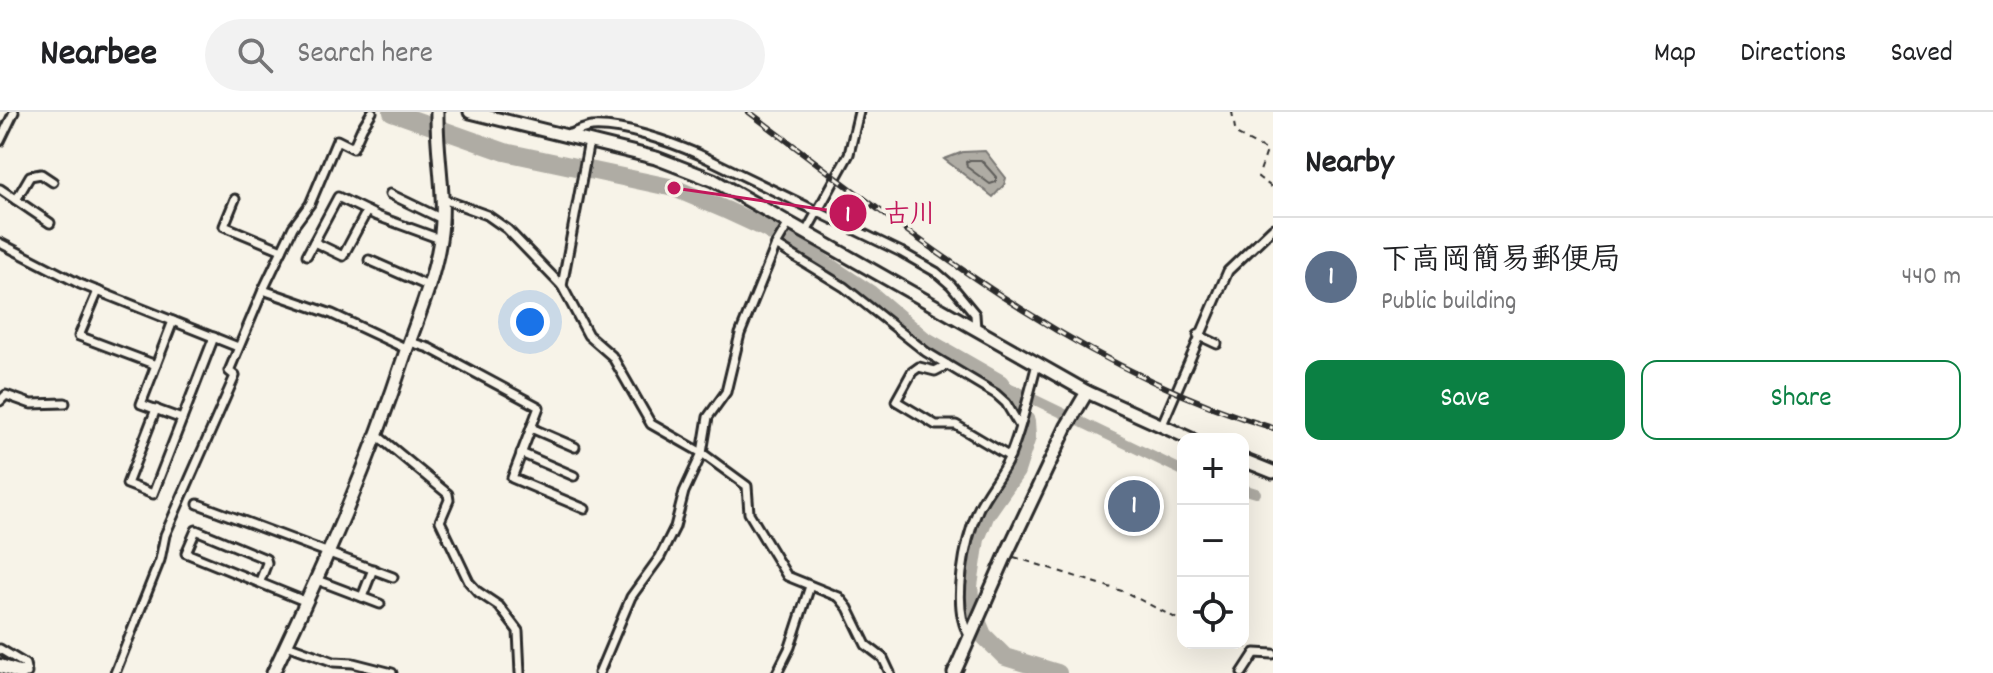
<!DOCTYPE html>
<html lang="en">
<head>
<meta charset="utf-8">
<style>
	:root { --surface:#fff; --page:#f2f2f2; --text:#202124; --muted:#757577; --line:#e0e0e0; --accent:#0b8043 }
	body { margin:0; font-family:Dekko,"Klee One",sans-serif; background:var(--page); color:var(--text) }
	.controls { position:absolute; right:24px; bottom:24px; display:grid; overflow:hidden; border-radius:16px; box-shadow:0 8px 32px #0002 }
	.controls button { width:72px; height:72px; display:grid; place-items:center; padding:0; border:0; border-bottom:2px solid var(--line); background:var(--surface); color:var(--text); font:40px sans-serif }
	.you { position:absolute; left:530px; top:210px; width:28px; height:28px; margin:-20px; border:6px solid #fff; border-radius:50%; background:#1a73e8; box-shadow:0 0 0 12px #1a73e833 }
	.badge { display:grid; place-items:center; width:52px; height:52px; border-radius:50%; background:var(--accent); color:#fff; font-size:26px; font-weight:700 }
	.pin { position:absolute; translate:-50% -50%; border:4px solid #fff; box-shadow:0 2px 8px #0006 }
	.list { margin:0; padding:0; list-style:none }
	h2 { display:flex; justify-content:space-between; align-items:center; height:104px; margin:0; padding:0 32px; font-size:34px }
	h2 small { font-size:26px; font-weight:400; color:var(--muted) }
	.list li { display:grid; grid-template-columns:52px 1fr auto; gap:24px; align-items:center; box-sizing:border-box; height:120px; padding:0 32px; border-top:2px solid var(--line) }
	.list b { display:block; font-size:30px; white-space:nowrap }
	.list p { margin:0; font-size:26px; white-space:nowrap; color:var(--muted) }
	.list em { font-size:26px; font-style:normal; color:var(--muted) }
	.actions { display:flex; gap:16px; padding:24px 32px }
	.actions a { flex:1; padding:18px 0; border:2px solid var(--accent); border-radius:16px; text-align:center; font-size:28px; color:var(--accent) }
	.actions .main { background:var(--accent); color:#fff }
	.icon { flex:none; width:44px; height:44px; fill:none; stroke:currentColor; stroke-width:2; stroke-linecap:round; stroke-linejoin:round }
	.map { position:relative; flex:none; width:1273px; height:561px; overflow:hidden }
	header { display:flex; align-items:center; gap:48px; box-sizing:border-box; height:112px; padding:0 40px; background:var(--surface); border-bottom:2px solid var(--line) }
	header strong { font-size:38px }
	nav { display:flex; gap:44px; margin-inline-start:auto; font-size:28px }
	.search { width:560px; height:72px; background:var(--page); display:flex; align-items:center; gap:20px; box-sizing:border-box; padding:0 28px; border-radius:44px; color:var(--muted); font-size:30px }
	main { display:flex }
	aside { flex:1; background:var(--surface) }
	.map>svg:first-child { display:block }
	.water { fill:#afaca4; stroke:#7a7874; stroke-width:2 }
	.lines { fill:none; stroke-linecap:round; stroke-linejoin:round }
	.shore { stroke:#605f5b; stroke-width:2 }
	.canal { stroke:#afaca4; stroke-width:10 }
	.river { stroke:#afaca4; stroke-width:18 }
	.street-casing { stroke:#2b2b2b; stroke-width:13 }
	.secondary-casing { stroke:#2b2b2b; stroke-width:17 }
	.primary-casing { stroke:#2b2b2b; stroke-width:18 }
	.path { stroke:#2b2b2b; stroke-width:2; stroke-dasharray:6 6; stroke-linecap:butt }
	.street { stroke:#f7f3e8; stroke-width:7 }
	.secondary { stroke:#f7f3e8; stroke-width:11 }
	.primary { stroke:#f7f3e8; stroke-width:12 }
	.rail-casing { stroke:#2b2b2b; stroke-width:6 }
	.rail { stroke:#f7f3e8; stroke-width:3; stroke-dasharray:9; stroke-linecap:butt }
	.leader { fill:none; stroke:#c2185b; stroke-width:3 }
	.callout-dot { fill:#c2185b; stroke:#f7f3e8; stroke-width:3 }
	.mark-label { font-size:24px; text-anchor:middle; font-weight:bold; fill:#fff }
	.callout-label { font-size:26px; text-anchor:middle; font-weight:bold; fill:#c2185b; stroke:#f7f3e8; stroke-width:8; stroke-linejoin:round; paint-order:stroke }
</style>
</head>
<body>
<header>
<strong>Nearbee</strong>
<div class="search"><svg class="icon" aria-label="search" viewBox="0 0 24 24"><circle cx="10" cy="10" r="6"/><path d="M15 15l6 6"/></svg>Search here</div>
<nav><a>Map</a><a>Directions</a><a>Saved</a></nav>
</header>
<main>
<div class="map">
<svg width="1273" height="561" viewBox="0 0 1273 561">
	<rect width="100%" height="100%" fill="#f7f3e8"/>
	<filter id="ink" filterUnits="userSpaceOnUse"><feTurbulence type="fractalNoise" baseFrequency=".0125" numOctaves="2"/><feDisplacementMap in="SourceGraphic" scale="16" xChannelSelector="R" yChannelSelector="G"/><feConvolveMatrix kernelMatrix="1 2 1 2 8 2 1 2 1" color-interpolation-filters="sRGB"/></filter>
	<g filter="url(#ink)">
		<path class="water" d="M 985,39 L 1006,66 L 1004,73 L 993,85 L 944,47 L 963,40 Z"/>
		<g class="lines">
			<path class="shore" d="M 970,48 L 981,48 L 996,65 L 996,70 L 990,72 L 967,55 L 966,50 Z"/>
			<g class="canal">
				<path d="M 1000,271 L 1183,359"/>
				<path d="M 1243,377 L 1256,381"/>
			</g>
			<path class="river" d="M 392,0 L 505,40 L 674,76 L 726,98 L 765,116 L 814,145 L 870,182 L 923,227 L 1000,271 L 1026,309 L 1027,325 L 1016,359 L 986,402 L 976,427 L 969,474 L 971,494 L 983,523 L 1005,545 L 1058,561"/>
			<g class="street-casing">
				<g id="street">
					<path d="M 568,23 C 575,20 584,16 592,15 C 623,13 670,30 698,42 L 901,140 L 936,160 L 951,173 L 975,202 L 976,217"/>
					<path d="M 0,29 L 14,0"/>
					<path d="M 0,77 L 50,111"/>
					<path d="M 390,82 L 442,107"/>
					<path d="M 235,87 L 224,114 L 282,138"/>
					<path d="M 443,87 L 487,103 L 507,117 L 562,174 L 588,223 L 612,244 L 651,312 L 702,341 L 747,374 L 749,401 L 787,464 L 839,485 L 848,496 L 866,533 L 883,546 L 890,561"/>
					<path d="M 16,88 L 30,64 L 41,62 L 53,70"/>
					<path d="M 806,120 L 849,42 L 859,0"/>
					<path d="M 314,130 L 343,144 L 367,99"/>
					<path d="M 0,131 L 80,172 L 238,235"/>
					<path d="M 776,133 L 844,175 L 926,240 L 996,282 L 1006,291 L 1019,313"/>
					<path d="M 307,143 L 338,85 L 377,104 L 440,127"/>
					<path d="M 369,148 L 428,174"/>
					<path d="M 562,174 L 589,29"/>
					<path d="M 263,178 L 332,202 L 407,237"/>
					<path d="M 98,179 L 79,224 L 156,253"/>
					<path d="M 173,209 L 141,292 L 182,307"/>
					<path d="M 1198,223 L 1217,232"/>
					<path d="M 410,230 L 429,236 L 539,295 L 512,366 L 585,397"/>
					<path d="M 947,253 L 935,259 L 919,255 L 912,260 L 896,289 L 936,313 L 956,313 L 1010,345"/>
					<path d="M 0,289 L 6,283 L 31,292 L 65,291"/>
					<path d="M 156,297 L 127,372 L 153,382 L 214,225"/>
					<path d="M 1161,315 L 1228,159 L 1273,116"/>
					<path d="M 531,316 L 575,335"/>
					<path d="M 378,324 L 448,382 L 449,388 L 440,409 L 469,470 L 478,480 L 499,494 L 518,519 L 520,561"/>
					<path d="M 521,341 L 574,364"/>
					<path d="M 198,392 L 393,465"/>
					<path d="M 317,468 L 380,492"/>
					<path d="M 260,469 L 267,451 L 266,447 L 196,418 L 186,441 L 307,490"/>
					<path d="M 362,485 L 373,457"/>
					<path d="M 969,523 C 951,495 965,428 978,398 C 986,380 1001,364 1009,346 C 1021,319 1029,281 1037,252"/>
					<path d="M 287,533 L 334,550 L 353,551 L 392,561"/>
					<path d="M 0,537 L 25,552 L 27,561"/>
					<path d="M 115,561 L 160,448 L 165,423 L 235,264 L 229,259 L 263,178 L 293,115 L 310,92 L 337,28 L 353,36 L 362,16 L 372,0"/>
					<path d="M 599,561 L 631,485 L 660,445 L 675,415 L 684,380 L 702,341 L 708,305 L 726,280 L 740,222 L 776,133 L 789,111"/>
					<path d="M 777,561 L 790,535 L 810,474"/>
					<path d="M 1242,561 L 1255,541 L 1273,542"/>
				</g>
			</g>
			<g class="secondary-casing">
				<g id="secondary">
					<path d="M 470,0 L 656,46 L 713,68 L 1087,280 L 1191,327"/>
					<path d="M 1243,348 L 1273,360"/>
					<path d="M 273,561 C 324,453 369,353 406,239 C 419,203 434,166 440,128 C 447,85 436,43 437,0"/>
					<path d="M 954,561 L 1006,443 L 1067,314 L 1087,280"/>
				</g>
			</g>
			<g class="primary-casing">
				<path id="primary" d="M 0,554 L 21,561"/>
			</g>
			<g class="path">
				<path d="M 1232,0 L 1236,22 L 1267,39 L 1258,65 L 1273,76"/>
				<path d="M 1014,445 L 1125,480 L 1183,510"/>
				<path d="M 1233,531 L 1247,535"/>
			</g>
			<use href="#street" class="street"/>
			<use href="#secondary" class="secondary"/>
			<use href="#primary" class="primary"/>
			<g class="rail-casing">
				<path id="rail" d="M 749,0 C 913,123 1074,256 1273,316"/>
			</g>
			<use href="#rail" class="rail"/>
		</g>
	</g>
	<path class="leader" d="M674 76L848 101"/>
	<g class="callout-dot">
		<circle cx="674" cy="76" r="8"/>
		<circle cx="848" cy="101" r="20"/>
	</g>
	<g class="mark-label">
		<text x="848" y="109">1</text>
	</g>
	<g class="callout-label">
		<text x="910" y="110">古川</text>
	</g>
</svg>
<div class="controls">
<button>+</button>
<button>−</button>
<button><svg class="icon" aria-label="locate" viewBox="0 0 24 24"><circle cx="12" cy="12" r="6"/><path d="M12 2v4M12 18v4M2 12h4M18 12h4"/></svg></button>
</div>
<div class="you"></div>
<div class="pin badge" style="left:1134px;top:394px;background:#5c6f8a">1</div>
</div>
<aside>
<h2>Nearby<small></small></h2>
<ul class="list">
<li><span class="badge" style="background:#5c6f8a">1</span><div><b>下高岡簡易郵便局</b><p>Public building</p></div><em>440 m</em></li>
</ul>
<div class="actions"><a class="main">Save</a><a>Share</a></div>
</aside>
</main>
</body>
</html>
